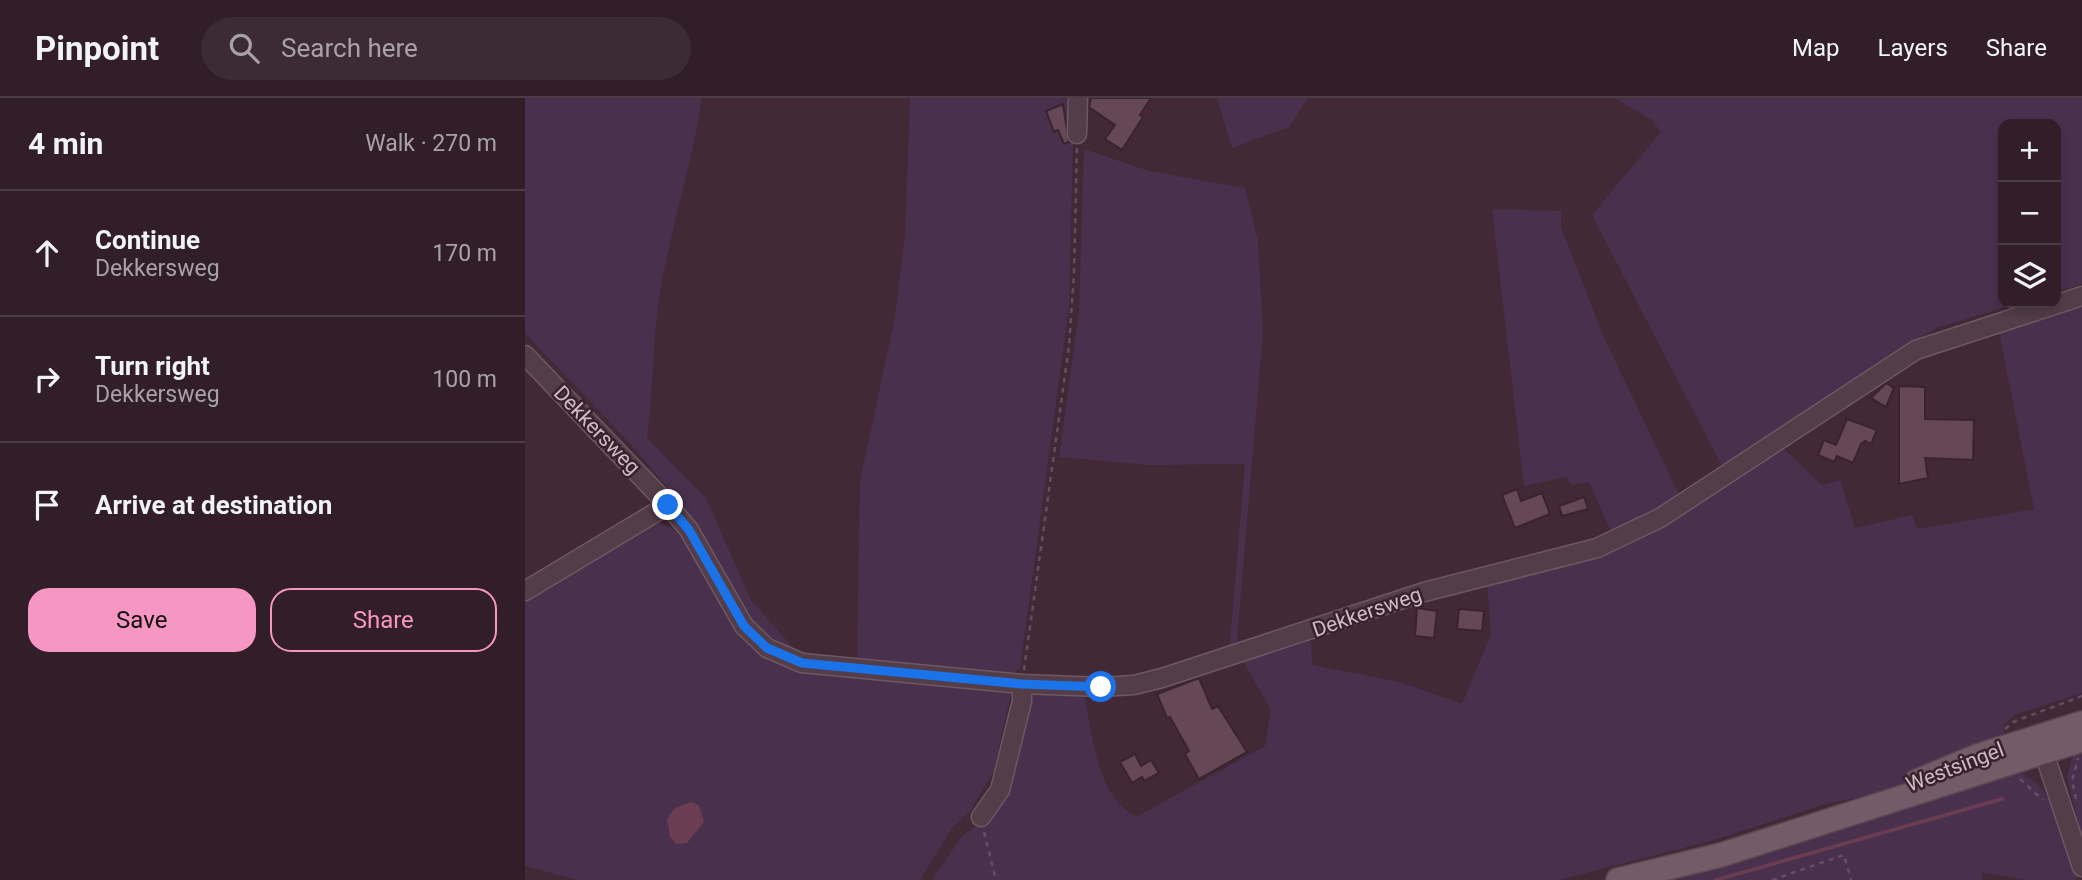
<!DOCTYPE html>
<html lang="en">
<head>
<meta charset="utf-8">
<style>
	:root { --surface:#321e28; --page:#3d2b34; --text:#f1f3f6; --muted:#a8a2a8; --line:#4d3c45; --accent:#f696c3 }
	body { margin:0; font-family:Roboto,sans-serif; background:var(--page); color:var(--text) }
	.controls { position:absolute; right:21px; top:21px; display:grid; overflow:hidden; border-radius:14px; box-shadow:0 4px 10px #0003 }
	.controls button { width:63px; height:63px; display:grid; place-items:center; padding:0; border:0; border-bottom:2px solid var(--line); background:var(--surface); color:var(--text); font:35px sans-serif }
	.stop { position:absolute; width:21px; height:21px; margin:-16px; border:5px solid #1a73e8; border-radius:50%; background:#fff }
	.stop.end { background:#1a73e8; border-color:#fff; box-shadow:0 2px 7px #0008 }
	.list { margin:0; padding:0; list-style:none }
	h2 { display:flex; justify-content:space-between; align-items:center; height:91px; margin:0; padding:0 28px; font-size:30px }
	h2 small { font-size:23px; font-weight:400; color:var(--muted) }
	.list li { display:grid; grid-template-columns:46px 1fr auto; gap:21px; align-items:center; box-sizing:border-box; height:126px; padding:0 28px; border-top:2px solid var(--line) }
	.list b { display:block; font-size:26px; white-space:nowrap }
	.list p { margin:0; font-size:23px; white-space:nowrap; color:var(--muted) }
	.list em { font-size:23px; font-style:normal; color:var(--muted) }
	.actions { display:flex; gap:14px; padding:21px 28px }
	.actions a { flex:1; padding:16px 0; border:2px solid var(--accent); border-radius:21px; text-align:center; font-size:24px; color:var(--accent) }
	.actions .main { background:var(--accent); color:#111 }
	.icon { flex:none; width:38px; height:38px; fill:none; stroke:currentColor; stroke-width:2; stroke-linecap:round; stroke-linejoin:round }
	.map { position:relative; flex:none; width:1557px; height:782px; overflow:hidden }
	header { display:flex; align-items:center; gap:42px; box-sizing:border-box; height:98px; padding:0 35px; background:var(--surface); border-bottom:2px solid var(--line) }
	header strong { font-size:33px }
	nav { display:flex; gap:38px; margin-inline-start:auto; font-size:24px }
	.search { width:490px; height:63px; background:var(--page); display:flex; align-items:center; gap:18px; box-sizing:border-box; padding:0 24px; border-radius:38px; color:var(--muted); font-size:26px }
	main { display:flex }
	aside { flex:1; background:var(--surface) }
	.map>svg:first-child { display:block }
	.green { fill:#49314d }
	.water { fill:#6a3d53 }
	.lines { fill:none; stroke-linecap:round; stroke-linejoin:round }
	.stream { stroke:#6a3d53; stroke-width:3.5 }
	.building { fill:#654756; stroke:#3a232f; stroke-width:2 }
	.minor-casing { stroke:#6d5863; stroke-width:21 }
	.major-casing { stroke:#5c4651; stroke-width:26 }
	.path { stroke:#654d64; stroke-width:2.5; stroke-dasharray:5 5; stroke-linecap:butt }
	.minor { stroke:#533d48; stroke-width:18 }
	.major { stroke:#735b67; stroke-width:23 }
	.route { stroke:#1a73e8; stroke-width:9 }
	.labels { text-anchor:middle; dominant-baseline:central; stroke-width:5; stroke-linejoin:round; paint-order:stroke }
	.street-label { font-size:21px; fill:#cdbac3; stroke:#39212d }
</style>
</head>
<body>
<header>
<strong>Pinpoint</strong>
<div class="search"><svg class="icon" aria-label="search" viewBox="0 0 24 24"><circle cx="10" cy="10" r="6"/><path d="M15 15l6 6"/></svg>Search here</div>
<nav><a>Map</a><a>Layers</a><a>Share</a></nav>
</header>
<main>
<aside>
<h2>4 min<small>Walk · 270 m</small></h2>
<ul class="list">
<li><svg class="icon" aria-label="ahead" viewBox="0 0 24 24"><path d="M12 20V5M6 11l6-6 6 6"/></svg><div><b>Continue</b><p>Dekkersweg</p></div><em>170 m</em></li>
<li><svg class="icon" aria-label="right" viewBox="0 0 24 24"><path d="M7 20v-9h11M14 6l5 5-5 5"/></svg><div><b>Turn right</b><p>Dekkersweg</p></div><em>100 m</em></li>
<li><svg class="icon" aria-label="arrive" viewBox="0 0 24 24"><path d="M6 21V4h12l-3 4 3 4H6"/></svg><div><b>Arrive at destination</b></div></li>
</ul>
<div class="actions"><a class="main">Save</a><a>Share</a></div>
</aside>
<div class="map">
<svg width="1557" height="782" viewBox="0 0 1557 782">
	<rect width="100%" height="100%" fill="#432836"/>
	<g class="green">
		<path d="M 0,0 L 177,0 C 166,73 141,143 132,216 C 127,257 128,299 122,340 L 181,400 L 226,502 L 271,553 C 223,536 218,503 194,463 C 145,379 66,306 0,235 Z"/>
		<path d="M 385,0 L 538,0 L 549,7 L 544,209 L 495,570 L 485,577 L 332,562 L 335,383 L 370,219 L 380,137 Z"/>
		<path d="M 692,0 L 783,0 L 764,29 L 707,50 Z"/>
		<path d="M 1089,0 L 1557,0 L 1557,186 L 1531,194 L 1531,26 L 1478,26 L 1478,205 L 1494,205 L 1411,230 L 1199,372 L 1067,117 L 1136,34 L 1127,22 Z"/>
		<path d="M 559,51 L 624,73 L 720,90 L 733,143 L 738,235 L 711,552 L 704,555 L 720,366 L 624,367 L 534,359 L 554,214 Z"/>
		<path d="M 967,111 L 1036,113 L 1036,129 L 1077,235 L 1156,401 L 1087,436 L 1064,384 L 1047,387 L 1041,379 L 999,388 Z"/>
		<path d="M 1557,209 L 1557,595 L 1489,617 L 1479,627 L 1479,645 L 1440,658 L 1354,696 L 1304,705 L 1185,743 L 1034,782 L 407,782 L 437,738 L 450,729 L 480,695 L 507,593 L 559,597 C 569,639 570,696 611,719 L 740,648 L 746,612 L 718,563 L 786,542 L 787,567 L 875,584 L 937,606 L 966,536 L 962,482 L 1060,456 L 1257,349 L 1297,387 L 1315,382 L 1330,430 L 1387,417 L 1392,431 L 1509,411 L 1474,234 Z"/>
		<path d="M 135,425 C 173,435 198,526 236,555 L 487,592 L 468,675 L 444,714 L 427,730 L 395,782 L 53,782 L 0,768 L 0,499 Z"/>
		<path d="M 1557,650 L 1557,739 L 1542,679 L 1549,652 Z"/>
		<path d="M 1492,673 C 1533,689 1541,744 1552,782 L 1502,782 L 1457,775 L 1457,782 L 1142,782 Z"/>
	</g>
	<path class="water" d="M 166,704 L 174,707 L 179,724 L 162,745 L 151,746 L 145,739 L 142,721 L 150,710 Z"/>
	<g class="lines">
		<path class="stream" d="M 1191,782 L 1477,701"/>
	</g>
	<g class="building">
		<path d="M 566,0 L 626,0 L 615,17 L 618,19 L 597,52 L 580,41 L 590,27 L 564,9 Z"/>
		<path d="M 538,6 L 544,44 L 539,46 L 533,32 L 529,34 L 521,13 Z"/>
		<path d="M 1361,285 L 1369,290 L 1361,309 L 1346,300 Z"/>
		<path d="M 1374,288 L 1400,289 L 1400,321 L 1449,322 L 1448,362 L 1400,360 L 1403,380 L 1374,386 Z"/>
		<path d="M 1322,321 L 1352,332 L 1346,346 L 1340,343 L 1336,346 L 1328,365 L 1312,358 L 1309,364 L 1293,357 L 1299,342 L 1311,347 Z"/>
		<path d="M 992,391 L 996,403 L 1017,395 L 1025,416 L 990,430 L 977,397 Z"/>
		<path d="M 1059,399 L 1063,411 L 1037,418 L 1034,408 Z"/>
		<path d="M 892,510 L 912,513 L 909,540 L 890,538 Z"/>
		<path d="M 934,511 L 959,513 L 957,533 L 932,531 Z"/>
		<path d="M 674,580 L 687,611 L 693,608 L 722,654 L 674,681 L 660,656 L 664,653 L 645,619 L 642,620 L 632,596 Z"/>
		<path d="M 610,656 L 616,668 L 626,662 L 634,675 L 619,683 L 617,679 L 607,685 L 595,664 Z"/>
	</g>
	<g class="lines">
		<g class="minor-casing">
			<g id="minor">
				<path d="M 552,36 L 553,0"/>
				<path d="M 0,257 L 143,407 L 164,432 L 219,528 L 242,550 L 277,565 L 497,586 L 576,589 L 609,587 L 637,580 L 899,494 L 1072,450 L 1135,420 L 1391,252 L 1557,198"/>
				<path d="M 0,493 L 143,407"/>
				<path d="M 1515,643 L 1557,769"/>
				<path d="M 456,719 L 475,692 L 497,603 L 497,586"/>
			</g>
		</g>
		<g class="major-casing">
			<g id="major">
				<path d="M 1392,683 L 1452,658 L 1557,625"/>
				<path d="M 1093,782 L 1196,757 L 1557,642"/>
			</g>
		</g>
		<g class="path">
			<path d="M 499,572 L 544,248 L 549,175 L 552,50"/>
			<path d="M 1480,631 L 1488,624 L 1557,598"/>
			<path d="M 1495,681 L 1518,702"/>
			<path d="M 1551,701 L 1547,683 L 1553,660"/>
			<path d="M 459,734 L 471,782"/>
			<path d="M 1247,782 L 1319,757 L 1326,782"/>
		</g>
		<use href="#minor" class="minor"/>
		<use href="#major" class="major"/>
	</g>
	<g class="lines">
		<path class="route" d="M 143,407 L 164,432 L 219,528 L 242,550 L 277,565 L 497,586 L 576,589"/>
	</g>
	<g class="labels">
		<g class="street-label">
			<text transform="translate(72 332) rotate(46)">Dekkersweg</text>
			<text transform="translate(842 514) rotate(-19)">Dekkersweg</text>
			<text transform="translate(1430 669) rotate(-21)">Westsingel</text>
		</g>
	</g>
</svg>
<div class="controls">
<button>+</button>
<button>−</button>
<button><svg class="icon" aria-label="layers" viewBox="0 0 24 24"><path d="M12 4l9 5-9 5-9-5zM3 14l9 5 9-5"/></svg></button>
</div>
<div class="stop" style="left:576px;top:589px"></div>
<div class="stop end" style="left:143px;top:407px"></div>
</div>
</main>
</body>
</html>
